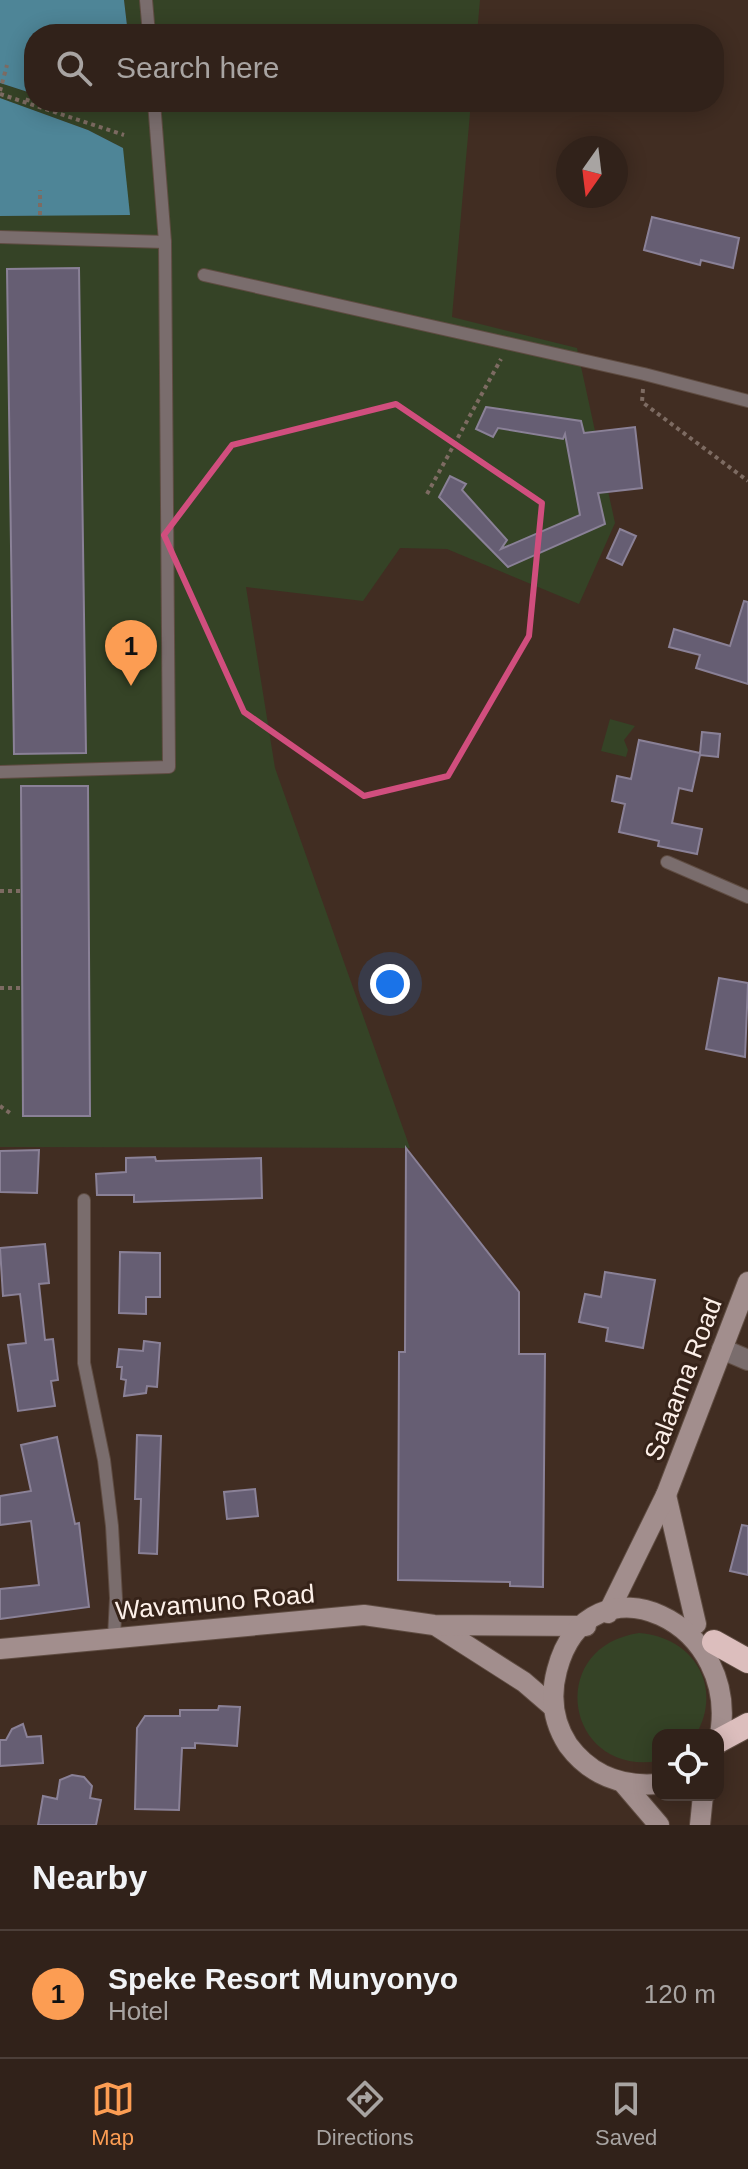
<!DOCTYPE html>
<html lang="en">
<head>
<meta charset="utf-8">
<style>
	:root { --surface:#31221a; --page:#392a23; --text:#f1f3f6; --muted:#a8a4a2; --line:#4c3f39; --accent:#fc9d53 }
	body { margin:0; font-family:Arial,sans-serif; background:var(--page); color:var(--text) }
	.controls { position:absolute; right:24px; bottom:24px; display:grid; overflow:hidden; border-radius:16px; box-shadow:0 4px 20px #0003 }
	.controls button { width:72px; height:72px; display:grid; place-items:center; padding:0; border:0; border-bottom:2px solid var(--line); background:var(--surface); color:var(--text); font:40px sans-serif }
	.compass { position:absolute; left:556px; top:136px; width:72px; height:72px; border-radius:50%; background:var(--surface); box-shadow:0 4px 20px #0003; rotate:194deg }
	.you { position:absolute; left:390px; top:984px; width:28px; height:28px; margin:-20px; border:6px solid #fff; border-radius:50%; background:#1a73e8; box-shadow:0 0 0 12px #1a73e833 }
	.badge { display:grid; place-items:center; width:52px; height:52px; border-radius:50%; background:var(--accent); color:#111; font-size:26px; font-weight:700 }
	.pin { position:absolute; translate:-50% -66px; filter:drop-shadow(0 2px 4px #0008) }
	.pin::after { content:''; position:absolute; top:42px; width:28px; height:24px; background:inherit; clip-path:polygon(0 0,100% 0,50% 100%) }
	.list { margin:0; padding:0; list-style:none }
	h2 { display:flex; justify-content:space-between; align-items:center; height:104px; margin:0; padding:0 32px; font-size:34px }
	h2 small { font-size:26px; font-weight:400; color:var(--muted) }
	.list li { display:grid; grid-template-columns:52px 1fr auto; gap:24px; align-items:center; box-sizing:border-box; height:128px; padding:0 32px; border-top:2px solid var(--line) }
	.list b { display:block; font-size:30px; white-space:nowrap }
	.list p { margin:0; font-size:26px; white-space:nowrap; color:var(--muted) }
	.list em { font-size:26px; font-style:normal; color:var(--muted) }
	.icon { flex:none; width:44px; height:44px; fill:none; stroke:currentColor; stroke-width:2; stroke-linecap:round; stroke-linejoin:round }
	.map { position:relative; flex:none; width:748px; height:1825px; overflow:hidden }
	.search { position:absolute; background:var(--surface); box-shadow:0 4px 20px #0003; left:24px; right:24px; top:24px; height:88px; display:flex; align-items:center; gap:20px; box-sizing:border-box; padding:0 28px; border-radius:32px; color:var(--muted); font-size:30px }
	.sheet { height:232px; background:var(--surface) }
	nav { display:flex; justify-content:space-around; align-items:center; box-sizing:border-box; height:112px; border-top:2px solid var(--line); background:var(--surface); font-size:22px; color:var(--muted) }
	nav a { display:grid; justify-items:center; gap:4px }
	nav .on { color:var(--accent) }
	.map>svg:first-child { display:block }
	.green { fill:#354326 }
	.water { fill:#4e8597 }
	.building { fill:#665e73; stroke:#8a8197; stroke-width:2 }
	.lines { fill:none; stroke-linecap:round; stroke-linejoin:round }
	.lane-casing { stroke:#5f4c42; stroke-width:14 }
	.street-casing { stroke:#5f4c42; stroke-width:22 }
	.secondary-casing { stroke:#5f4c42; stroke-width:22 }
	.highway-casing { stroke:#5f4c42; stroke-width:26 }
	.path { stroke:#7d6b62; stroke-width:4; stroke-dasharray:4 4; stroke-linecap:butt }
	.lane { stroke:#7a6d6d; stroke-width:12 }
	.street { stroke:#7a6d6d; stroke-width:20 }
	.secondary { stroke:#a28e8d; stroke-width:20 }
	.highway { stroke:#dcbebd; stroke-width:24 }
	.marked { fill:none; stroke:#d14e7e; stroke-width:6; stroke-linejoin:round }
	.labels { text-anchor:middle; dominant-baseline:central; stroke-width:6; stroke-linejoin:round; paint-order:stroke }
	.street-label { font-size:26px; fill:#fdf0e9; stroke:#362319 }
</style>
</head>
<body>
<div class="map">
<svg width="748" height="1825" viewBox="0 0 748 1825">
	<rect width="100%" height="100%" fill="#412d22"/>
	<g class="green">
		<path d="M 124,0 L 480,0 L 477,34 L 128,34 Z"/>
		<path d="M 0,83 L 34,94 L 34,102 L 62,102 L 118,112 L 118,102 L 471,102 L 452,317 L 577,348 L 615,523 L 579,604 L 447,549 L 400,548 L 363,601 L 246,587 L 275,768 L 410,1148 L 0,1147 L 0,216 L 40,215 L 123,148 L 88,130 L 0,98 Z"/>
		<path d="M 610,719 L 635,726 L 624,740 L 628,750 L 626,757 L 601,751 Z"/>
		<path d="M 639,1633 C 693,1637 724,1686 696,1735 L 658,1735 L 658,1761 C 566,1776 544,1647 639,1633 Z"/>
	</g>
	<g class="water">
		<path d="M 0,0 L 124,0 L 128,34 L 34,34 L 34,94 L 0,83 Z"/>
		<path d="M 0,98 L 88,130 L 123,148 L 130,215 L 0,216 Z"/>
		<path d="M 62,102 L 118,102 L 118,112 Z"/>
	</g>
	<g class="building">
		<path d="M 652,217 L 739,238 L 733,268 L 701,260 L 700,265 L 644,250 Z"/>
		<path d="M 79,268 L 86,753 L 14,754 L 7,269 Z"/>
		<path d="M 486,407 L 581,421 L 584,433 L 635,427 L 642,488 L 598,493 L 605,524 L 508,567 L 439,497 L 450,476 L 466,484 L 462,490 L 507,540 L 501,549 L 580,515 L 565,434 L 563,439 L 498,428 L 493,437 L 476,429 Z"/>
		<path d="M 620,529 L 636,536 L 622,565 L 607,558 Z"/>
		<path d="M 744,601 L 748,602 L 748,684 L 696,668 L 700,655 L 669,647 L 674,629 L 730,646 Z"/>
		<path d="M 702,732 L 720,734 L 718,757 L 700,755 L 692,791 L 679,788 L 672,823 L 702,829 L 697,854 L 658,846 L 659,841 L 619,832 L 625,804 L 612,801 L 617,776 L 631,779 L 639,740 L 700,753 Z"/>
		<path d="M 21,786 L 88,786 L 90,1116 L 23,1116 Z"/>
		<path d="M 719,978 L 748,983 L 745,1057 L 706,1049 Z"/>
		<path d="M 406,1148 L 519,1292 L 519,1354 L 545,1354 L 543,1587 L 510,1586 L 510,1582 L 398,1580 L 399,1352 L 405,1352 Z"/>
		<path d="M 39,1150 L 37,1193 L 0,1192 L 0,1151 Z"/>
		<path d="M 155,1157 L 156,1161 L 261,1158 L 262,1198 L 134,1202 L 134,1195 L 97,1195 L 96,1174 L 126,1172 L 126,1158 Z"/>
		<path d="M 45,1244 L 49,1283 L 39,1284 L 45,1340 L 53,1339 L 58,1380 L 51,1381 L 55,1406 L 18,1411 L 8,1345 L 26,1343 L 20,1294 L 3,1296 L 0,1248 Z"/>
		<path d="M 120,1252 L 160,1253 L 160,1297 L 146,1297 L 146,1314 L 119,1313 Z"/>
		<path d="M 605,1272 L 655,1280 L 643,1348 L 606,1341 L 608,1328 L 579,1322 L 585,1294 L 601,1297 Z"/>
		<path d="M 144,1341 L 160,1343 L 157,1387 L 147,1386 L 146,1393 L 124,1396 L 126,1380 L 121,1379 L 122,1367 L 117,1367 L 119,1349 L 143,1351 Z"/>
		<path d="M 137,1435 L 161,1436 L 157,1554 L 139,1553 L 141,1499 L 135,1499 Z"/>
		<path d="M 57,1437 L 75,1524 L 79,1523 L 89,1607 L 0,1619 L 0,1589 L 39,1585 L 31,1521 L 0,1525 L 0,1496 L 31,1491 L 21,1445 Z"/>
		<path d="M 255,1489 L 258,1516 L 227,1519 L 224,1492 Z"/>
		<path d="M 742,1525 L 748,1526 L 748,1575 L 730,1571 Z"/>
		<path d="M 219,1706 L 240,1707 L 237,1746 L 195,1743 L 195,1748 L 182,1748 L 179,1810 L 135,1809 L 137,1728 L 145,1716 L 180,1716 L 180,1710 L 218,1710 Z"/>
		<path d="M 23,1724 L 27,1737 L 41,1736 L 43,1763 L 0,1766 L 0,1740 L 6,1740 L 12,1729 Z"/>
		<path d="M 72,1775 L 84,1777 L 92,1786 L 90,1798 L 101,1800 L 96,1825 L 38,1825 L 43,1796 L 57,1799 L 60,1780 Z"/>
	</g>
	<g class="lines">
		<g class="lane-casing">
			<g id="lane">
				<path d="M 146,0 L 149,34"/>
				<path d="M 0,237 L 165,242"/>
				<path d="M 204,275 L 644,374 L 748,401"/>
				<path d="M 0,772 L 169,767 L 165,242 L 154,102"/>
				<path d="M 667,862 L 748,897"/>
				<path d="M 84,1200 L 84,1363 L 104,1460 L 112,1526 L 116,1598 L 114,1637"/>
			</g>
		</g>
		<g class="street-casing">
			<path id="street" d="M 722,1349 L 748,1360"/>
		</g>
		<g class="secondary-casing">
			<g id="secondary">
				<path d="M 666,1495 L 696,1624"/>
				<path d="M 608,1613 L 666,1495 L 748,1282"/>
				<path d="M 438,1627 L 524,1682 L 553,1707"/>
				<path d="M 0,1649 L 364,1615 L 434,1625 L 586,1626"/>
				<path d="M 624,1784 L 659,1825"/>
				<path d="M 658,1784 C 622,1787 590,1775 568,1745 C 553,1722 550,1696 557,1670 C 589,1549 748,1621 718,1744"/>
				<path d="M 700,1825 L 703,1795"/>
			</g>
		</g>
		<g class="highway-casing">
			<g id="highway">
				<path d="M 714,1642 L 748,1661"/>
				<path d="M 720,1740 L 748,1725"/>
			</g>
		</g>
		<g class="path">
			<path d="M 0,91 L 7,65"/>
			<path d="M 0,94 L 124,135"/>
			<path d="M 27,102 L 34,78"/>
			<path d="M 56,112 L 58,102"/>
			<path d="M 40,215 L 40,190"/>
			<path d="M 643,389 L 642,402 L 748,481"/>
			<path d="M 427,494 L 501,359"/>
			<path d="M 0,891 L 21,891"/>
			<path d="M 0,988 L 22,988"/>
			<path d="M 0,1106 L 10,1113"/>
		</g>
		<use href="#lane" class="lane"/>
		<use href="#street" class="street"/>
		<use href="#secondary" class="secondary"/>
		<use href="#highway" class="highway"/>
	</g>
	<path class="marked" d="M 396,404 L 542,503 L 529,636 L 448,776 L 364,796 L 244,712 L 164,535 L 232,445 Z"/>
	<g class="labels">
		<g class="street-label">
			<text transform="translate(683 1379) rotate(-69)">Salaama Road</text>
			<text transform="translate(215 1602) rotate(-5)">Wavamuno Road</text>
		</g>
	</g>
</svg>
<div class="controls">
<button><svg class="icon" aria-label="locate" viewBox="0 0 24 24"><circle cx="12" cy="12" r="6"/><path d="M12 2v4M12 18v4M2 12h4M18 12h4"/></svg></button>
</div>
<svg class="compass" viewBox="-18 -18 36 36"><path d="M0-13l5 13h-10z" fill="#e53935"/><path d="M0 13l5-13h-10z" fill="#a8a4a2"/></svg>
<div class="you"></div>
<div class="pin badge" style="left:131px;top:686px">1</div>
<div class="search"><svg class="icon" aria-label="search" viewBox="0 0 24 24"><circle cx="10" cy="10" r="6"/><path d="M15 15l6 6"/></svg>Search here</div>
</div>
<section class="sheet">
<h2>Nearby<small></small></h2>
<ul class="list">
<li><span class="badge">1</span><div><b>Speke Resort Munyonyo</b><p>Hotel</p></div><em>120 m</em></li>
</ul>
</section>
<nav>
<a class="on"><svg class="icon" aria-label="map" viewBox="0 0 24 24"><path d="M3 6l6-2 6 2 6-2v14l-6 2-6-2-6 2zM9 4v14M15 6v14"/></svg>Map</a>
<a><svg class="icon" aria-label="directions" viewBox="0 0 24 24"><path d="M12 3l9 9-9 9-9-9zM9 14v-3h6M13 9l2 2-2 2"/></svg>Directions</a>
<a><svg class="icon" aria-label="saved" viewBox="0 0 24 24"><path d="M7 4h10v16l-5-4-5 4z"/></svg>Saved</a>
</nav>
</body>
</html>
